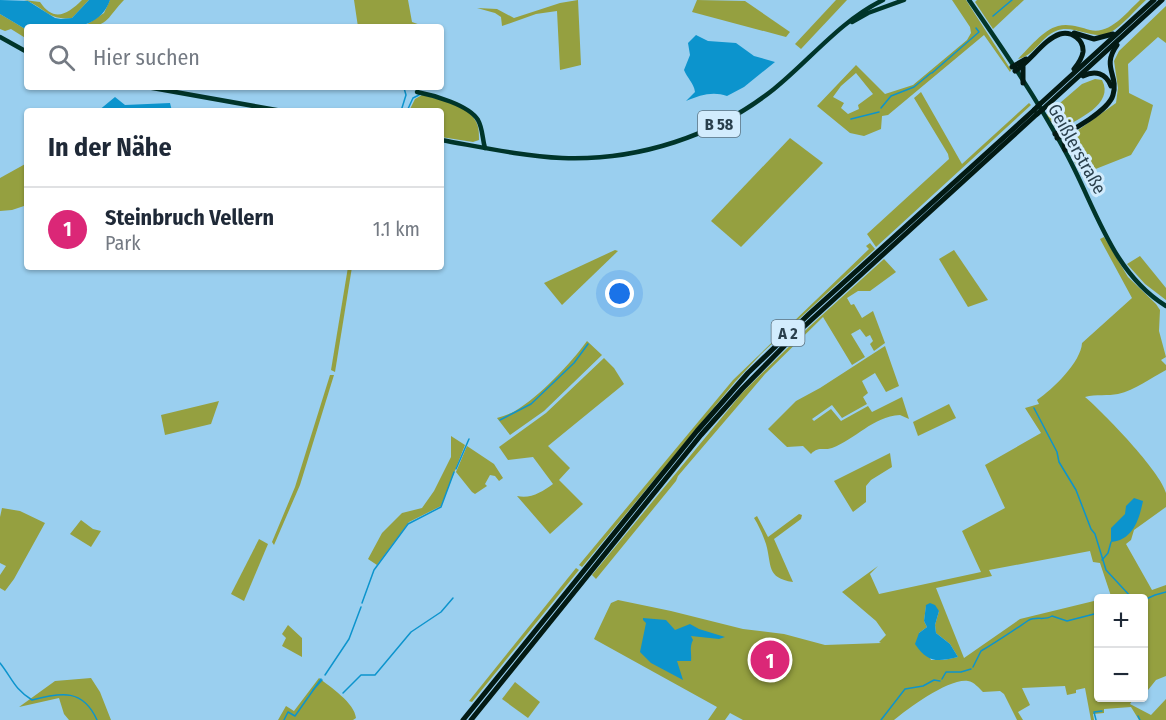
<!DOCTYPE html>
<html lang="de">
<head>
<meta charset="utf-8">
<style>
	:root { --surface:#fff; --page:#f2f2f3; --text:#1f2937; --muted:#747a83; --line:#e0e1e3; --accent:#db2777 }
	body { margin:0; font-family:"Fira Sans Condensed",sans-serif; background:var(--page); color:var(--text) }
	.controls { position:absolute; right:18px; bottom:18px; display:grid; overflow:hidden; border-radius:6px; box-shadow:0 2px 4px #0004 }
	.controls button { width:54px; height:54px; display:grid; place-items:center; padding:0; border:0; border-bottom:2px solid var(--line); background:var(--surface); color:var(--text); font:30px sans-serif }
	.you { position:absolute; left:620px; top:294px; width:21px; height:21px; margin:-15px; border:4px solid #fff; border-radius:50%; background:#1a73e8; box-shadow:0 0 0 9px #1a73e833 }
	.badge { display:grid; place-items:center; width:39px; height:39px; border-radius:50%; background:var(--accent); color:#fff; font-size:20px; font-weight:700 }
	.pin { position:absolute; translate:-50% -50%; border:3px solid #fff; box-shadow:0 2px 6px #0006 }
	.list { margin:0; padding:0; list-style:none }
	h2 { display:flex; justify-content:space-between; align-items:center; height:78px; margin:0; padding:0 24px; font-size:26px }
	h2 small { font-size:20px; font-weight:400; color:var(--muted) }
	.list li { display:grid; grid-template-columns:39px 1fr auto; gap:18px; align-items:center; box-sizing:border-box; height:84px; padding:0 24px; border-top:2px solid var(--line) }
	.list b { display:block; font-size:22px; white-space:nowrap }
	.list p { margin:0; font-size:20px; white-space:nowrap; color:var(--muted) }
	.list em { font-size:20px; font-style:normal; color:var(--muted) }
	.icon { flex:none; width:33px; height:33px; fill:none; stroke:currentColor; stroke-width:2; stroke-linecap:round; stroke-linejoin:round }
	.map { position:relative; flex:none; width:1166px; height:720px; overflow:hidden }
	.search { position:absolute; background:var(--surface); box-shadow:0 2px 4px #0004; left:24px; top:24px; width:420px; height:66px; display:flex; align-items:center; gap:15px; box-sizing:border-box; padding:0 21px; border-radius:6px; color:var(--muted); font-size:22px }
	.panel { position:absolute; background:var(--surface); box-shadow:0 2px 4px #0004; left:24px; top:108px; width:420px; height:162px; border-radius:6px }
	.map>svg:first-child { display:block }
	.green { fill:#95a040; fill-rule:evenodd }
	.water { fill:#0c94cd }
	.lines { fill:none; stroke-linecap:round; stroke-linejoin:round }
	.stream { stroke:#0c94cd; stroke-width:1.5 }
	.primary { stroke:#00352a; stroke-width:4.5 }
	.highway { stroke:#031a14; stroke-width:5 }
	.highway-bridge { stroke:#031a14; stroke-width:5 }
	.labels { text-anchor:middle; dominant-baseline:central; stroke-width:6; stroke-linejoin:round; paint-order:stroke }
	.shield { fill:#d2ecfd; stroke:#5c7381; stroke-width:1.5 }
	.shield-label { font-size:16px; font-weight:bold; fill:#293f4c }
	.street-label { font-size:18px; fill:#293f4c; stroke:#d2ecfd }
</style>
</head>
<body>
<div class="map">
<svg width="1166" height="720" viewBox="0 0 1166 720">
	<rect width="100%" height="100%" fill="#9acfef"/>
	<g class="green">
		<path d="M 24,0 L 40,2 C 54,23 68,14 82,0 L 89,0 L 72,18 C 47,21 44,6 24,0 Z"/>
		<path d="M 110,0 L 124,0 C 108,16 109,27 83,27 L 104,13 Z"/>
		<path d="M 354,0 L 408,0 L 412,22 L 426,27 L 358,27 Z"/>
		<path d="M 578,0 L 581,65 L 560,70 L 557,11 L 536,14 L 502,26 L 501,17 L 495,13 L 477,8 L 497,9 L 514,18 L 560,3 Z"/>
		<path d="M 697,0 L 745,1 L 790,32 L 786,37 L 692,12 Z"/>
		<path d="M 836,0 L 847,0 L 801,49 L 795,44 Z"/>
		<path d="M 952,0 L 966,0 L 1011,70 L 1010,72 L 984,35 L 888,115 L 882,116 L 881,129 L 864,136 L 850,133 L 817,106 L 856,65 L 885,94 L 913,85 L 967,40 L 971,33 L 970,27 ZM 856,73 L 873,94 L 858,105 L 859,109 L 848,114 L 841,108 L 844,103 L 833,97 L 841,86 Z"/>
		<path d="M 977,0 L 1024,0 L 993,29 L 975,2 Z"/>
		<path d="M 1140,0 L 1146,0 C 1136,9 1122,26 1111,32 C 1093,42 1074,23 1056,31 C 1041,37 1034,56 1018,59 C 1029,48 1043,30 1058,26 C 1068,23 1080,27 1090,30 C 1110,35 1127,12 1140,0 Z"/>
		<path d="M 1166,6 L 1166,43 L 1158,37 L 1128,64 L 1129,93 L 1153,105 L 1147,129 L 1131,155 L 1088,172 L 1079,171 L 1067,147 L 1067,138 L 1116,103 L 1118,88 L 1114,61 L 1119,51 Z"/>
		<path d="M 0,14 L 27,30 L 27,39 L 11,29 L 5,31 L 0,29 Z"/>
		<path d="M 1095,79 L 1102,80 C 1115,104 1077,120 1060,129 L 1056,128 L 1046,115 L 1082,84 Z"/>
		<path d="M 921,92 L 962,164 L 1029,103 L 1031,105 L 876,247 L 867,234 L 949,159 L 948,154 L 914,98 Z"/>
		<path d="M 422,95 C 438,99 467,105 475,120 C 479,126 479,133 479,140 L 473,142 L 441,137 L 441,111 L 409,111 L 415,99 Z"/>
		<path d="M 790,138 L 823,163 L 741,247 L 711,221 Z"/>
		<path d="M 27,163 L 27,205 L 12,210 L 0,211 L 0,178 Z"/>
		<path d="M 1104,237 L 1128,277 L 1156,304 L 1160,310 L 1159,331 L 1166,357 L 1161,360 L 1166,365 L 1166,370 C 1151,378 1135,390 1118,394 C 1108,396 1096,394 1085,397 C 1103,412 1161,472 1166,493 C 1166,497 1166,502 1166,507 L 1134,530 L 1131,540 L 1126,544 L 1152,590 L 1166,585 L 1166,676 L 1156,680 L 1144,695 L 1144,598 L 1104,598 L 1111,596 L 1100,563 L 1093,562 L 1090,551 L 989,570 L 992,576 L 936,588 L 964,658 L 1020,619 L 1098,600 L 1098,698 L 1134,698 L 1130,704 L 1151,715 L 1166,699 L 1166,720 L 1139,720 L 1131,707 L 1104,709 L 1104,713 L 1093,714 L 1094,720 L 1091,720 L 1085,688 L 1076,690 L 1076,693 L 1067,695 L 1065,686 L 1022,688 L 1030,705 L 1018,712 L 1023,720 L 1017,720 L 1004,694 L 1000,691 L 983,692 C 979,688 974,682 968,681 C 949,678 909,708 894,720 L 743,720 L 730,713 L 725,720 L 708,720 L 717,707 L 594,639 L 611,603 L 618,600 L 671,611 L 743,629 L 784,634 L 825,645 L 881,643 L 879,642 L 886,635 L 876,621 L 842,592 L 878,566 L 870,574 L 879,594 L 981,572 L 962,531 L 1005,508 L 985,465 L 1041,433 L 1025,408 L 1039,404 L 1037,400 C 1053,389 1081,362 1082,343 L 1132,298 L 1100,239 ZM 926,606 L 939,611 L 935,625 L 936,633 L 950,644 L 958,657 L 944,660 L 931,660 L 919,633 L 927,627 L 924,621 Z"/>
		<path d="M 870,243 L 875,249 L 761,354 L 735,382 L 582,567 L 579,565 L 733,380 L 869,249 L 866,246 Z"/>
		<path d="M 615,250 L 618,251 L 562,305 L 544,283 Z"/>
		<path d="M 954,250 L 988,300 L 968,307 L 939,259 Z"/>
		<path d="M 1140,256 L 1166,288 L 1166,300 L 1145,284 L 1127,264 Z"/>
		<path d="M 884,259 L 896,272 L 870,291 L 858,291 L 847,298 L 851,305 L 854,304 L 862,318 L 873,311 L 885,343 L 874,351 L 870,344 L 873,341 L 870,335 L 866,337 L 860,329 L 851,334 L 865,357 L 852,365 L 823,317 L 765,374 L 678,476 L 676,481 L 596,579 L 592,575 L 742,393 L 810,326 Z"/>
		<path d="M 348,267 L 352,267 L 335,372 L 331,370 Z"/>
		<path d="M 587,341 L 602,355 L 544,411 L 510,435 L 497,418 C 503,416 510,414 515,411 C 538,398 572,362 587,341 Z"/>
		<path d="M 885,346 L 899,386 L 886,392 L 875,373 L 862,381 L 868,393 L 863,397 L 867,404 L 842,418 L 832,405 L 812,419 L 814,421 L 831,409 L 841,421 L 868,406 L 872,412 L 902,397 L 909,419 L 900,415 C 872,417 856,439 832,448 C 823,451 819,446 811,454 L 803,446 L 787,447 L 768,429 L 796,401 L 820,388 Z"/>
		<path d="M 604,358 L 614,368 L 624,384 L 548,446 L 570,468 L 559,480 L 583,504 L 550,534 L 517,496 C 531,499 542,492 553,484 L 533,457 L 508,460 L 499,447 L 546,413 Z"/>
		<path d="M 330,375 L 334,375 L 300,485 L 274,545 L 272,542 L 295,487 Z"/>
		<path d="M 219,401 L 211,424 L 165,435 L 161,415 Z"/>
		<path d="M 949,404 L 956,418 L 918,436 L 913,422 Z"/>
		<path d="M 451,436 L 465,445 L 441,506 L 409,522 L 377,565 L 368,559 L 382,533 L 402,513 L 422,508 L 434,491 L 451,457 Z"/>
		<path d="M 467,446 L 494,464 L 503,478 L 499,481 L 495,476 L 490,475 L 485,484 L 487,486 L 475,494 L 472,492 L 456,472 Z"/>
		<path d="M 890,453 L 892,467 L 871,480 L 866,486 L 866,502 L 853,512 L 834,481 Z"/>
		<path d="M 2,508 L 20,511 L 45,523 L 14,579 L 5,591 L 0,588 L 0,575 L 6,566 L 0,563 L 0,517 Z"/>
		<path d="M 799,514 L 802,515 L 801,519 L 774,539 L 793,582 C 766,578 772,565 766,544 C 763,535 759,526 754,518 L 757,516 L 768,537 Z"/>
		<path d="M 81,520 L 93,529 L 101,531 L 91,547 L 70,534 Z"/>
		<path d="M 259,539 L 268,544 L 244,601 L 231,594 Z"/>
		<path d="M 576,568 L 579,570 L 472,702 L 469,701 Z"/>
		<path d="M 288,625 L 302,638 L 302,657 L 282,646 L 286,638 L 282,634 Z"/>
		<path d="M 91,678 L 100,692 L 111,720 L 69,720 L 64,714 L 59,698 L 19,707 L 55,681 Z"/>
		<path d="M 319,678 C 329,686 355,703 356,718 L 353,720 L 278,720 L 286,706 L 294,711 Z"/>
		<path d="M 515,682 L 540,702 L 528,718 L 502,699 Z"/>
	</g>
	<g class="water">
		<path d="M 0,0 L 28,1 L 55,18 L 61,19 L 72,18 L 89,0 L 110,0 C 98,35 57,27 27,27 L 27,30 L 0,14 Z"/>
		<path d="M 696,35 L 708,41 L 736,43 L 754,56 L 775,62 L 744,87 L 727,96 C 713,91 700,95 686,101 L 695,92 C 694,83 687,78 684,70 L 690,55 L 688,43 Z"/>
		<path d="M 115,97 L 125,105 L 170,103 L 172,111 L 98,111 Z"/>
		<path d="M 1134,498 L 1143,501 C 1139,520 1133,540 1111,542 L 1111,528 L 1125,514 L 1126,506 Z"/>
		<path d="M 930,603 L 935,605 L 939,611 L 935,625 L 936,633 L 950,644 L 958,657 C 937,662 928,663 915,644 L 919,633 L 927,627 L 924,621 L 926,605 Z"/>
		<path d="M 643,618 L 666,620 L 675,630 L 690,624 L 699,629 L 725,637 L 719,639 L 691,636 L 693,640 C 689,648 692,653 691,661 L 677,661 L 683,680 L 651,663 L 640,652 L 646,623 L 643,620 Z"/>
	</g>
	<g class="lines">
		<g class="stream">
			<path d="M 993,16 L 1012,0"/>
			<path d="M 932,73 L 979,32 L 976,28"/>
			<path d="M 881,108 L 891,96 L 914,87 L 931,73"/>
			<path d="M 401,111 L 406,95 L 404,88"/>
			<path d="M 407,111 L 413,98 L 419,95"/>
			<path d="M 851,119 L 879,112"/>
			<path d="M 1034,408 L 1057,452 L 1059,462 L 1076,490 L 1091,529 L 1095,534 L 1106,570 L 1132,598"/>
			<path d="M 500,420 L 531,404 L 574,363 L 588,344"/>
			<path d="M 456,469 L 469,439"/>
			<path d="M 1102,560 L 1108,553 L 1111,542"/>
			<path d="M 1144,600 L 1155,595 L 1166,592"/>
			<path d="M 362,603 L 374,570 L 408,524 L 441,507 L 454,472"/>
			<path d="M 0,663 C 12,678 14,689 32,700 C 62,692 83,689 97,720"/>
			<path d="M 973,667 L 981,651 C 998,641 1014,630 1029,620 C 1036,616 1045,621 1052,616 L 1067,621 L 1098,613"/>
			<path d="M 325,675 L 349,639 L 361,607"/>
			<path d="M 942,679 L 946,672 L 961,672 L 971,669"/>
			<path d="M 313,690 L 322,680"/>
			<path d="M 343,693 L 361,675 L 375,675 L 411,632 L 441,612 L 453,598"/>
			<path d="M 1138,716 L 1140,720"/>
			<path d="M 284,720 L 288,712 L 295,716 L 321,679"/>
			<path d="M 881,720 L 905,689 L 923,686 L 934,680 L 940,681"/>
			<path d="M 1096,720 L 1094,712 L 1102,711"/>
		</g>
		<g class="primary">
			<path d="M 969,0 C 1003,49 1037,99 1065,151 C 1095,205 1111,272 1166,306"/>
			<path d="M 852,22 L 868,13 L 904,0"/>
			<path d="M 0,37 L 27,52"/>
			<path d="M 147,87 L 282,111"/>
			<path d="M 417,92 C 433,95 469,105 478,120 C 483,129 482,138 485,148"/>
			<path d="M 441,140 C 481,147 522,156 562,158 C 638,161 715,136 774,89 C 810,60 840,21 883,0"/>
		</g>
		<g class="highway">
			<path d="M 1074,33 L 1094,39 L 1113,34"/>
			<path d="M 1012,67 L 1026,59"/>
			<path d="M 1023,67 L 1023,83"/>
			<path d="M 1015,71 C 1030,62 1044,39 1060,34 C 1072,31 1084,40 1083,52 C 1082,59 1078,64 1074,69"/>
			<path d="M 1083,76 C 1095,70 1106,73 1111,86"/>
			<path d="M 1040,104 L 1154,0"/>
			<path d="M 1043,109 L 1162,0"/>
			<path d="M 1055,134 L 1069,128"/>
			<path d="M 1057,138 C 1072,131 1109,110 1113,95 C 1119,75 1101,67 1117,45"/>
			<path d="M 1065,150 L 1064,140 L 1068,133"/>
			<path d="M 463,720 L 697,431 L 748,373 L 809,314 L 1034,110"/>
			<path d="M 471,720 L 701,435 L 742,389 L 797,333 L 1037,114"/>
		</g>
		<g class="highway-bridge">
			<path d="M 1034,110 L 1040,104"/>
			<path d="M 1037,114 L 1043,109"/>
		</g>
	</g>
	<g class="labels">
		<g class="shield">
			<rect x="698" y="111" width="42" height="26" rx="4.5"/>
			<rect x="771.5" y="320" width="33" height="26" rx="4.5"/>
		</g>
		<g class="shield-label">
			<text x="719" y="124">B 58</text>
			<text x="788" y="333">A 2</text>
		</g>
		<g class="street-label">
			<text transform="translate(1077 149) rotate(61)">Geißlerstraße</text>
		</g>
	</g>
</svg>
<div class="controls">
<button>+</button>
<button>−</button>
</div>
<div class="you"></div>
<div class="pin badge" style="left:770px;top:660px">1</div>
<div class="search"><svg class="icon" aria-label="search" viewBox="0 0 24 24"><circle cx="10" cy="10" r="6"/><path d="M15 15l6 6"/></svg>Hier suchen</div>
<section class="panel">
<h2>In der Nähe<small></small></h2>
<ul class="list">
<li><span class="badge">1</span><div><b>Steinbruch Vellern</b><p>Park</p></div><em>1.1 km</em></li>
</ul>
</section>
</div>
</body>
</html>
